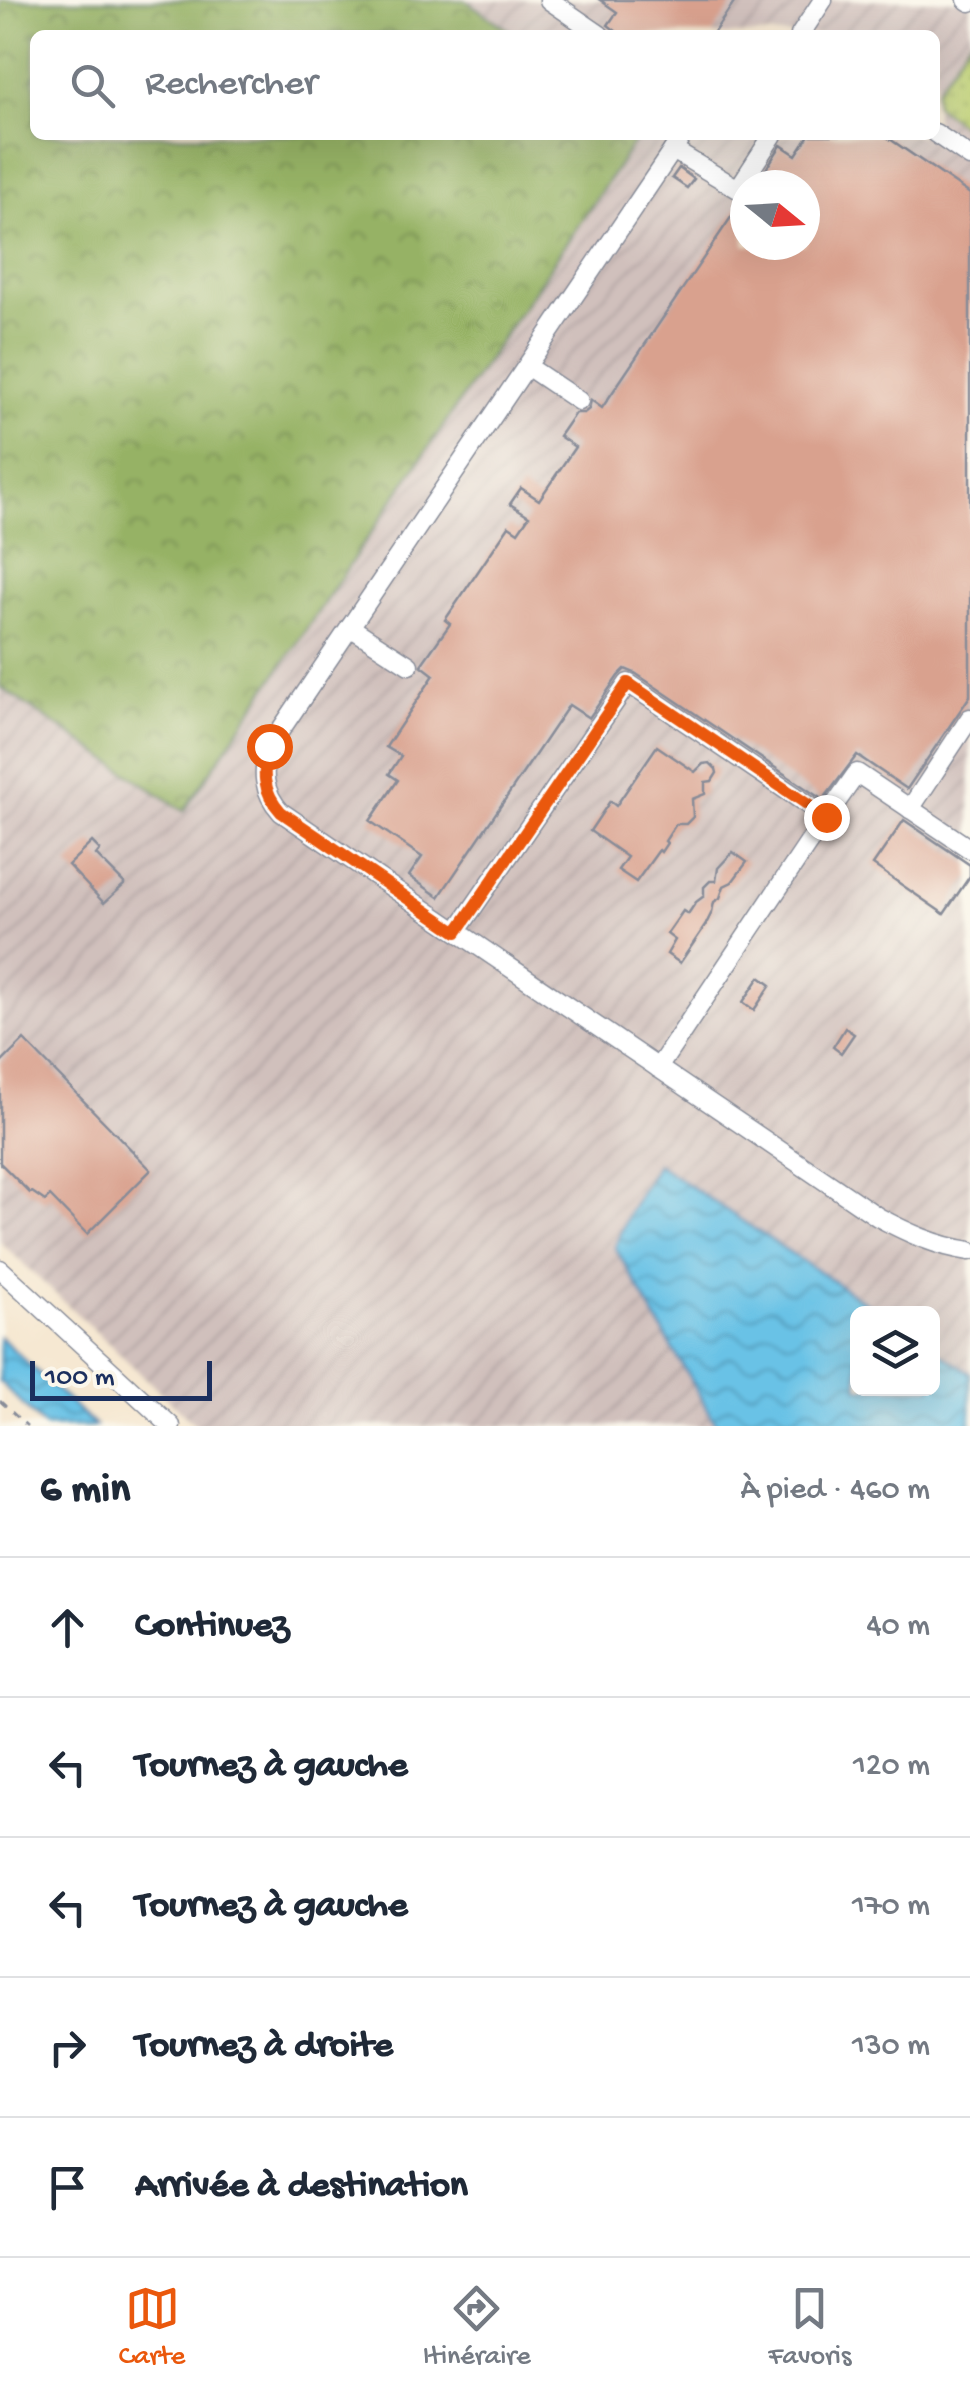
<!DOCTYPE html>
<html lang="fr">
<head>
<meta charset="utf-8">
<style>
	:root { --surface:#fff; --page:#f2f2f3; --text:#1f2937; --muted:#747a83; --line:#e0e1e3; --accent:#ea580c }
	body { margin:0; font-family:"Gochi Hand",sans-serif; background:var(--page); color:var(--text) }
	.controls { position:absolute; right:30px; bottom:30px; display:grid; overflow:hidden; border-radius:15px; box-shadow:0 10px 40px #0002 }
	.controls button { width:90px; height:90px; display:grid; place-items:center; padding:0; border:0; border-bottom:2px solid var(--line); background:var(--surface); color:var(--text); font:50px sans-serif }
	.compass { position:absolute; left:730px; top:170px; width:90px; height:90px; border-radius:50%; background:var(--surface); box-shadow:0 10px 40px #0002; rotate:108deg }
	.scale { position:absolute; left:30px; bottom:25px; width:182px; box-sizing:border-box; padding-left:10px; border:5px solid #1b2f5e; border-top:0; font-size:28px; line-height:35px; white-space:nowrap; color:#1b2f5e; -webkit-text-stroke:8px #fbf7ec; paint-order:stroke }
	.stop { position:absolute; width:30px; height:30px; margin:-22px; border:8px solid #ea580c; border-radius:50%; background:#fff }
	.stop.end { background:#ea580c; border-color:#fff; box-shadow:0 2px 10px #0008 }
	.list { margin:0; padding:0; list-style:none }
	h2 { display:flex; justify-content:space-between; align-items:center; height:130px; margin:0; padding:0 40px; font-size:42px }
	h2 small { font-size:32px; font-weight:400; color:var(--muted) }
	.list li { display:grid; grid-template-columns:65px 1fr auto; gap:30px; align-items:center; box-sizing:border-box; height:140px; padding:0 40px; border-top:2px solid var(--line) }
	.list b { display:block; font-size:38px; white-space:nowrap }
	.list em { font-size:32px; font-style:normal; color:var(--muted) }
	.icon { flex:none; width:55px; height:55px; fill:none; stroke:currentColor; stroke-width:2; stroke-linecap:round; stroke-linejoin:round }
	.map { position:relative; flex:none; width:970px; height:1426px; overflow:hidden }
	.search { position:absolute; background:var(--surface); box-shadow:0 10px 40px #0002; left:30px; right:30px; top:30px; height:110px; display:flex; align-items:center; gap:25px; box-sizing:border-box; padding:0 35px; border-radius:15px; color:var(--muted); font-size:38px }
	.sheet { height:830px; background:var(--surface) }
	nav { display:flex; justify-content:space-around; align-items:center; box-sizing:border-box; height:140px; border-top:2px solid var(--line); background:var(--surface); font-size:28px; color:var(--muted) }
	nav a { display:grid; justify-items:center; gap:5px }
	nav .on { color:var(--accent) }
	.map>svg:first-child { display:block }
	.industrial { fill:url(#industrial-furrows); fill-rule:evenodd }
	.grass { fill:url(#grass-dots); stroke:#6c8068; stroke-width:2.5 }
	.forest { fill:url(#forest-crowns); stroke:#587062; stroke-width:2.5 }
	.water { fill:url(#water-waves); stroke:#4278a2; stroke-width:2.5 }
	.building { fill:#d9a18e }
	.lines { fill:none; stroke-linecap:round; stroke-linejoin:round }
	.minor-casing { stroke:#888c98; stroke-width:21 }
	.path { stroke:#888c98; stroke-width:2.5; stroke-dasharray:8 8; stroke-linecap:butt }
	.minor { stroke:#fff; stroke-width:18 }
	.route { stroke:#ea580c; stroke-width:12 }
</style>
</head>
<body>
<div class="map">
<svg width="970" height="1426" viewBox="0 0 970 1426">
	<defs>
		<pattern id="industrial-furrows" width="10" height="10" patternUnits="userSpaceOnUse" patternTransform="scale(2.5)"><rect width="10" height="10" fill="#d0c0bc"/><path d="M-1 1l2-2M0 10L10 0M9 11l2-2" fill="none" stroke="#b2a5a4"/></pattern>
		<pattern id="grass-dots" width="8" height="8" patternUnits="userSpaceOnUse" patternTransform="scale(2.5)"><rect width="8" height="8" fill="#bed073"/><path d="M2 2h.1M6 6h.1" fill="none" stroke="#a3b366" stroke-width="1.8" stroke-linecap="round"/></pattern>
		<pattern id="forest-crowns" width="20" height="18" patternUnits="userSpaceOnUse" patternTransform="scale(2.5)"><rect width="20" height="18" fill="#96b265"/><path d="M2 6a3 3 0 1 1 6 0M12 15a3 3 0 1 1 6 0" fill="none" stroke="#7a9156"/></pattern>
		<pattern id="water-waves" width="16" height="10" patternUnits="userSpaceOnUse" patternTransform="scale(2.5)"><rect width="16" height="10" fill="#69c2e6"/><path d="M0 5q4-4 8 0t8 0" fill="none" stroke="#569ebe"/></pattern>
	</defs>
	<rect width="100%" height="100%" fill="#fbf7ec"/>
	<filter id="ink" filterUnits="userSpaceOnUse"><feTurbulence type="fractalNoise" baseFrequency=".01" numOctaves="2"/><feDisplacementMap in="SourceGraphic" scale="20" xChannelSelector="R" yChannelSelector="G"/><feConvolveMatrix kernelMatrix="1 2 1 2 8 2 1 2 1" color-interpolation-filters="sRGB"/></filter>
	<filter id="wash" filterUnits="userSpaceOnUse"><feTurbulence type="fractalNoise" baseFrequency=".0048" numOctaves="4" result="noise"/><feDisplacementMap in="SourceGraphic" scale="40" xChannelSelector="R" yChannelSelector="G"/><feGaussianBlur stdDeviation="2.25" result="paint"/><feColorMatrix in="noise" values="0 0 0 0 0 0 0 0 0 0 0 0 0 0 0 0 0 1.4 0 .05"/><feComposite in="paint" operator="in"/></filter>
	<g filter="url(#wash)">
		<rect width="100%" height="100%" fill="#f6e8d2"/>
		<path class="industrial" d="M 465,0 L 970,0 L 970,1426 L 197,1426 L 0,1242 L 0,687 L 184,811 L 639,135 L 935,135 L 935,35 L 516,35 ZM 745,185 L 805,185 L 805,245 L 745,245 ZM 858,1314 L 932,1314 L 932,1388 L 858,1388 Z"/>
		<path class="grass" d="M 970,39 L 970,131 L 935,105 L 935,91 Z"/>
		<path class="forest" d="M 0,0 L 465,0 L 516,35 L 35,35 L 35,135 L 639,135 L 184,811 L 0,687 Z"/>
		<g class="water">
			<path d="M 657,1164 L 881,1313 L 858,1314 L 858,1388 L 932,1388 L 933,1348 L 970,1373 L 970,1426 L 717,1426 L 615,1247 L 628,1214 Z"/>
			<path d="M 0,1337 L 95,1426 L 44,1426 L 0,1382 Z"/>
		</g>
		<g id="blocks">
			<g class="building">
				<path d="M 600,0 L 736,0 L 712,35 L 621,35 L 608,25 L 617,12 Z"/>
				<path d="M 809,135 L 884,135 L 970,194 L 970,696 L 907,789 L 857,755 L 823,800 L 635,673 L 625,669 L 618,676 L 589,718 L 569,705 L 439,897 L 409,876 L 422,857 L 370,821 L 398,780 L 389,774 L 401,756 L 386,747 L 434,675 L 421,665 L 450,624 L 445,620 L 509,526 L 518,532 L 529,516 L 510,504 L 521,488 L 539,500 L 575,447 L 559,436 L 575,413 L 584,413 L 589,409 L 591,400 L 602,408 L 742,201 L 745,199 L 745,245 L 805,245 L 805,185 L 756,185 L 781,145 L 796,155 Z"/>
				<path d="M 679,168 L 694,179 L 687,188 L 672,178 Z"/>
				<path d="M 657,746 L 695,772 L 703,764 L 710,763 L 716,769 L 717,773 L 712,781 L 705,782 L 705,794 L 692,799 L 693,817 L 686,824 L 676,824 L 665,841 L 667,843 L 661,852 L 659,850 L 636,882 L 618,870 L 627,857 L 590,831 L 610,801 L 616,806 Z"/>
				<path d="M 904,820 L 970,865 L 970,876 L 944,914 L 873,865 Z"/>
				<path d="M 92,842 L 100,850 L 96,855 L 125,884 L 104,903 L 68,865 Z"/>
				<path d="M 733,852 L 747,862 L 732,882 L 724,886 L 720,898 L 714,902 L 712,912 L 705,926 L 680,963 L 667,954 L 675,940 L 667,934 L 683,911 L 688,914 L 696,902 L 704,896 L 704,887 L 710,881 L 716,881 L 718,868 Z"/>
				<path d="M 760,977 L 771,985 L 754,1010 L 743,1002 Z"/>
				<path d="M 845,1028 L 854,1034 L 841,1053 L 833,1047 Z"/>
				<path d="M 24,1040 L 151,1170 L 87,1234 L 50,1196 L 45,1201 L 32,1192 L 30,1193 L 0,1163 L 0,1064 Z"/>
			</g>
		</g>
	</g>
	<g filter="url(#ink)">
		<use href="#blocks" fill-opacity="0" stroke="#888c98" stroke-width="2.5"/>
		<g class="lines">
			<g class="minor-casing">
				<g id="minor">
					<path d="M 549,0 L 600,35"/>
					<path d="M 967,0 L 970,2"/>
					<path d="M 800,35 L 823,0"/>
					<path d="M 935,133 L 970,157"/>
					<path d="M 683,135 L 269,747 C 262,772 262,791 281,812 L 878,1217 C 908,1233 936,1246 970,1251"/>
					<path d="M 673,150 L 738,189 L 773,135"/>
					<path d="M 527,366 L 579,401"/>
					<path d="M 350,627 L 409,665"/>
					<path d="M 910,809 L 970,718"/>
					<path d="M 826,817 L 857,773 L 970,849"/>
					<path d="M 457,931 L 628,683 L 826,817 L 658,1068"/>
					<path d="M 0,1269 L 171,1426"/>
				</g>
			</g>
			<path class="path" d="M 0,1401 L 27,1426"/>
			<use href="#minor" class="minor"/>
		</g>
	</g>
	<g class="lines" filter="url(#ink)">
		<path class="route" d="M 269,746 C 262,772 262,791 281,812 L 457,932 L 628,683 L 826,817"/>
	</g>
</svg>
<div class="controls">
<button><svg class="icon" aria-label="layers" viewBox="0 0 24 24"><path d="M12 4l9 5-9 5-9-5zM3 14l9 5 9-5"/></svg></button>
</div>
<svg class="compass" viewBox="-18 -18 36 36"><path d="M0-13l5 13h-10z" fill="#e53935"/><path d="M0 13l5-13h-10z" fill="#747a83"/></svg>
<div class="scale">100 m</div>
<div class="stop" style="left:269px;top:746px"></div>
<div class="stop end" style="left:826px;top:817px"></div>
<div class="search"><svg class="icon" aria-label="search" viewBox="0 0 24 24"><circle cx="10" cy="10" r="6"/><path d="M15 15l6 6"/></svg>Rechercher</div>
</div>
<section class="sheet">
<h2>6 min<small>À pied · 460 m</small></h2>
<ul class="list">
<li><svg class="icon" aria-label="ahead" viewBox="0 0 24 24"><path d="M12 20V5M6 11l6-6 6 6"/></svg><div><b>Continuez</b></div><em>40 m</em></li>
<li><svg class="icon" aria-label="left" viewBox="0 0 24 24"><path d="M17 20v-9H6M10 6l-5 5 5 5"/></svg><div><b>Tournez à gauche</b></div><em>120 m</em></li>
<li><svg class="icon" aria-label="left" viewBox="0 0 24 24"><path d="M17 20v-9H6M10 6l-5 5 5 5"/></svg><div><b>Tournez à gauche</b></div><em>170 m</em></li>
<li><svg class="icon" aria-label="right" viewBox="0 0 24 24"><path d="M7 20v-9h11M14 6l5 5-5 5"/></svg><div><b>Tournez à droite</b></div><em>130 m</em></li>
<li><svg class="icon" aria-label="arrive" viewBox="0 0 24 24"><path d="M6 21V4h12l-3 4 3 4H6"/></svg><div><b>Arrivée à destination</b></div></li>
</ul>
</section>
<nav>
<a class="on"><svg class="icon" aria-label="map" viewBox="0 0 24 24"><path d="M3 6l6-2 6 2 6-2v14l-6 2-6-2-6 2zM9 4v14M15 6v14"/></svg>Carte</a>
<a><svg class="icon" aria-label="directions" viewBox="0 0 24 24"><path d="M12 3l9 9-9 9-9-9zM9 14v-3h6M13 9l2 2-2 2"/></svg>Itinéraire</a>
<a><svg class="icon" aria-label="saved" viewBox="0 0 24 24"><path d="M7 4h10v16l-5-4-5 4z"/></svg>Favoris</a>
</nav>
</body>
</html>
